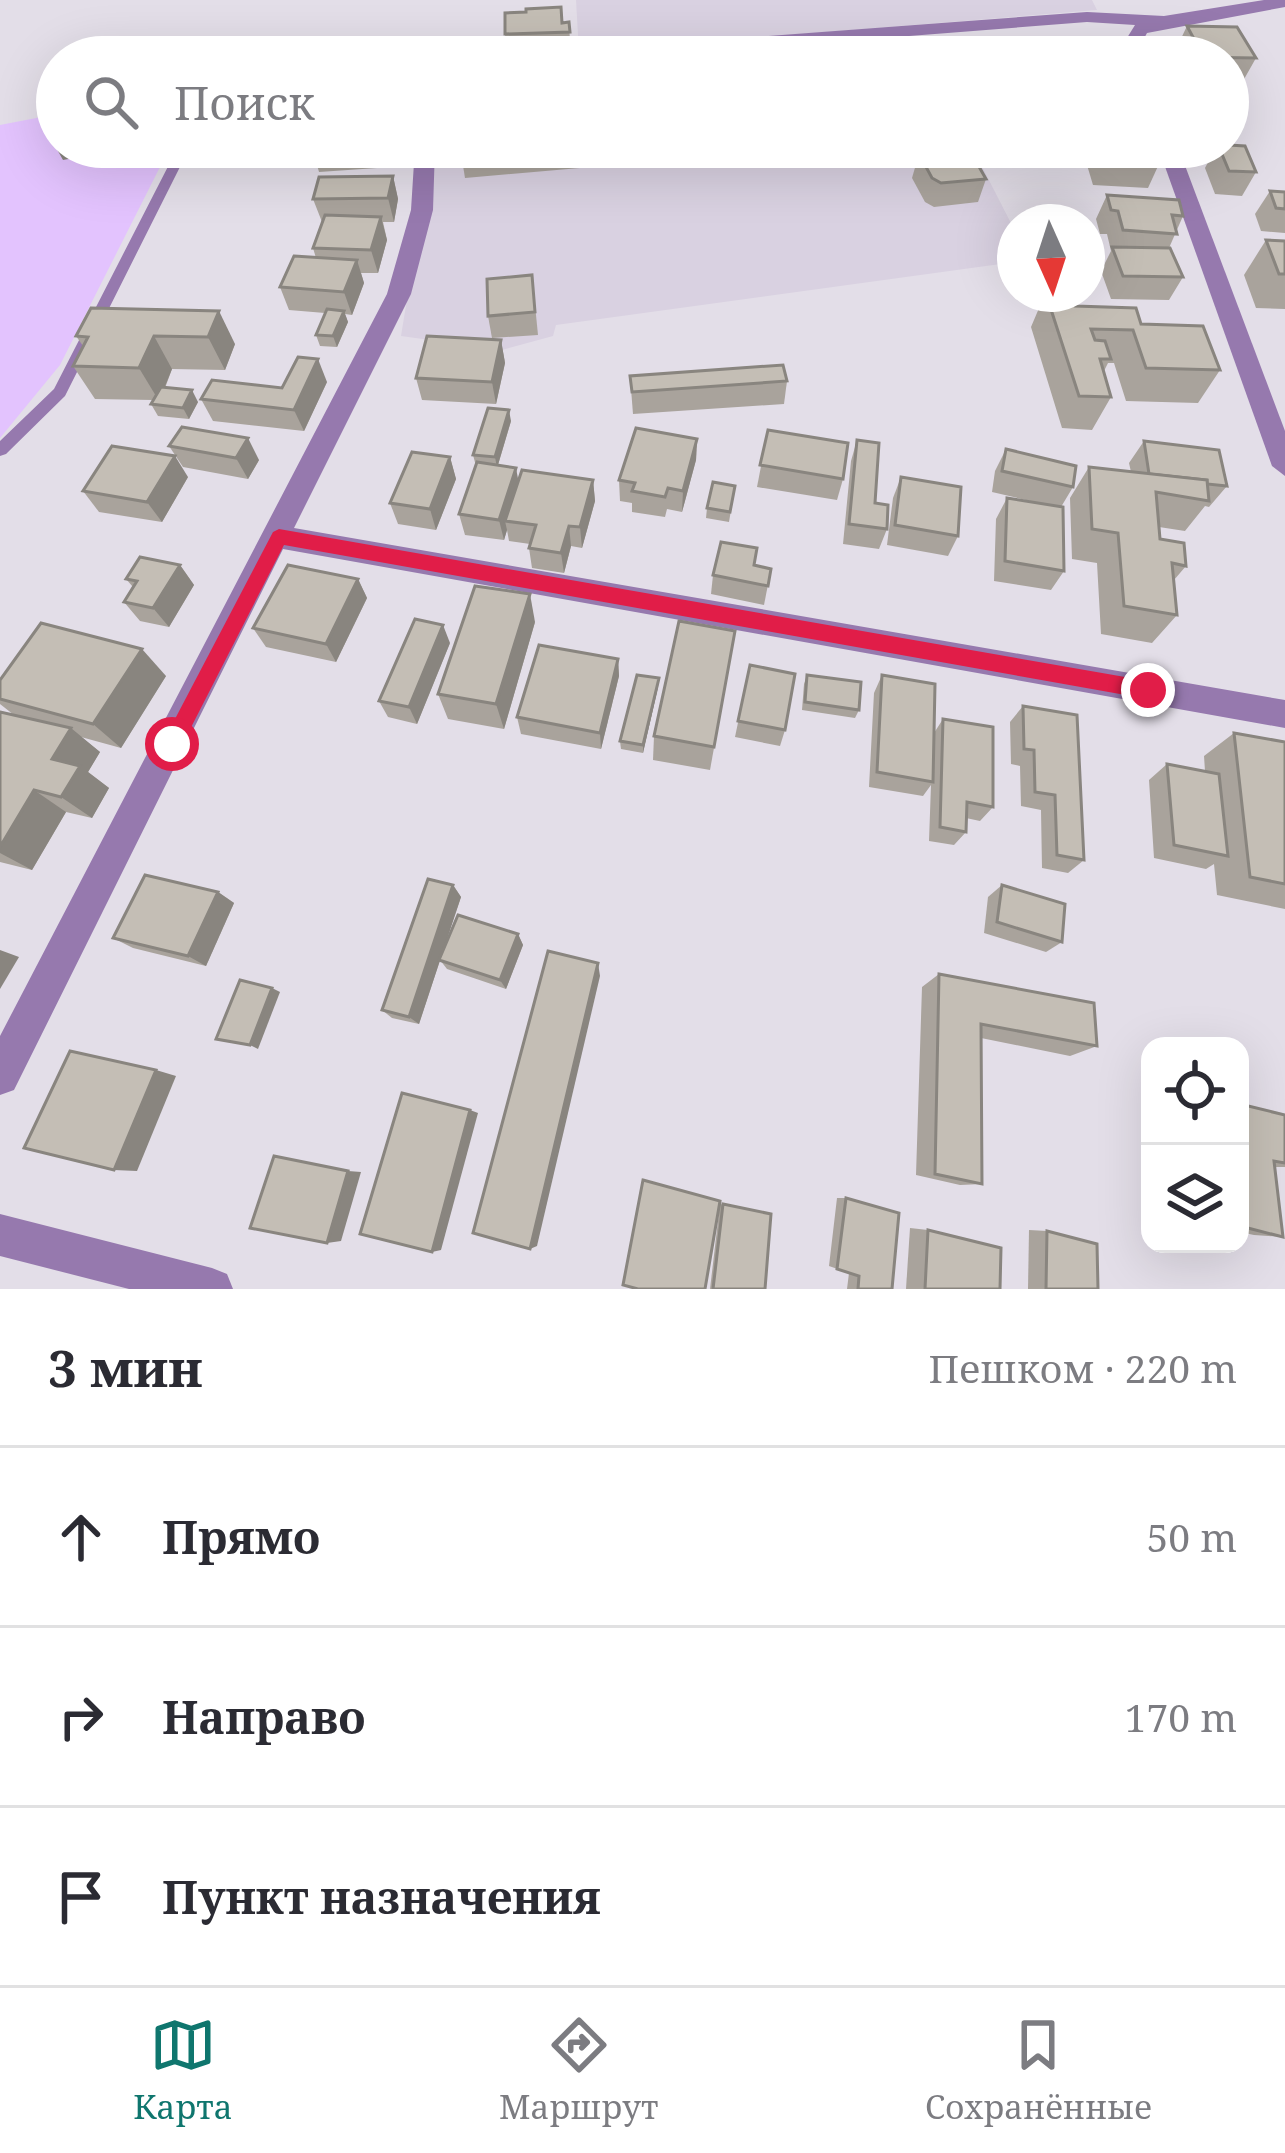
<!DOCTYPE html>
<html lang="ru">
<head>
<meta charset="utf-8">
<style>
	:root { --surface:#fff; --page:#f7f7f7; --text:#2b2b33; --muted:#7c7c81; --line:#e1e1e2; --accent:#0f766e }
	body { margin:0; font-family:"Noto Serif",serif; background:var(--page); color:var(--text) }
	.controls { position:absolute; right:36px; bottom:36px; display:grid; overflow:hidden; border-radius:24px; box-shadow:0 12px 48px #0002 }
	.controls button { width:108px; height:108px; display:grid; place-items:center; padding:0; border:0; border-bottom:3px solid var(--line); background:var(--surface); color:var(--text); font:60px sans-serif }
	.compass { position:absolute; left:997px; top:204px; width:108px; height:108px; border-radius:50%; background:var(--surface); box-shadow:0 12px 48px #0002; rotate:177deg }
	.stop { position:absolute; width:36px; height:36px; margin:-27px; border:9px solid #e11d48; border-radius:50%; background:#fff }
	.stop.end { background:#e11d48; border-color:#fff; box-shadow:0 3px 12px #0008 }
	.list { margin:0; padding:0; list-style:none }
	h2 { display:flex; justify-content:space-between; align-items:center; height:156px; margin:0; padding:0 48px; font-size:51px }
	h2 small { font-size:39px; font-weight:400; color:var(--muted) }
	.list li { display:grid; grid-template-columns:78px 1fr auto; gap:36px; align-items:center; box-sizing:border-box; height:180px; padding:0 48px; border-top:3px solid var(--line) }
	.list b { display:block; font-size:45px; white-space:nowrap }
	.list em { font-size:39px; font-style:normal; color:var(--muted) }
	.icon { flex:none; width:66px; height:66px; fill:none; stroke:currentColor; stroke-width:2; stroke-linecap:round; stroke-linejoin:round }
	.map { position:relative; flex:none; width:1285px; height:1289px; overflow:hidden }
	.search { position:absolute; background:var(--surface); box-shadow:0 12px 48px #0002; left:36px; right:36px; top:36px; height:132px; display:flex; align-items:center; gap:30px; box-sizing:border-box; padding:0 42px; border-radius:66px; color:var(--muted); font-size:45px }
	.sheet { height:696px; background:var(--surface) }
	nav { display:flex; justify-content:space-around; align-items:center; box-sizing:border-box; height:168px; border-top:3px solid var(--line); background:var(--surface); font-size:33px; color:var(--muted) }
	nav a { display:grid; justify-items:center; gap:6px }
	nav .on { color:var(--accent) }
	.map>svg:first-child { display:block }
	.built { fill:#d9d1e1 }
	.green { fill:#e3c3fe }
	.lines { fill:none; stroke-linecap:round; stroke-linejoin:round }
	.service { fill:#9679ae; fill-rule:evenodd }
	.minor { fill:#9679ae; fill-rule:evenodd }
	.wall { fill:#a9a39c }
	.shaded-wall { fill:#89857f }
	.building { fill:#c4beb5; stroke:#89857f; stroke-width:3 }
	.route { fill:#e11d48 }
</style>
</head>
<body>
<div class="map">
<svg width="1285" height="1289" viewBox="0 0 1285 1289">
	<rect width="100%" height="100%" fill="#e3dee8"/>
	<g class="built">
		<path d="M 576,0 L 1092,0 L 1097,10 L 579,52 Z"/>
		<path d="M 432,147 L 972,147 L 1015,231 L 1015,262 L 556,325 L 553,336 L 502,350 L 401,336 Z"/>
	</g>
	<path class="green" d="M 57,114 L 57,147 L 162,147 L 162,163 L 60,365 L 0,438 L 0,125 Z"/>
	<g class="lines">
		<path class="service" d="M 178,147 L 190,147 L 65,396 L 6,454 L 0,456 L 0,441 L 54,389 Z"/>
		<g class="minor">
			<path d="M 1264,0 L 1285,0 L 1285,7 L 1147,33 L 1140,46 L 1144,57 L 1126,57 L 1122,46 L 1135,25 L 1087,22 L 640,57 L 559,57 L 568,51 L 1087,12 L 1164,16 Z"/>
			<path d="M 415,147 L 435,147 L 433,210 L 411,294 L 294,528 L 1285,700 L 1285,728 L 283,549 L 14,1090 L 0,1095 L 0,1036 L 387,294 L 411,210 Z"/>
			<path d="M 1158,147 L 1178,147 L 1285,431 L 1285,476 L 1272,466 Z"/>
			<path d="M 0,1214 L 212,1268 L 227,1274 L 233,1289 L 129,1289 L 0,1256 Z"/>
		</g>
	</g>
	<g class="wall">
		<path d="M 569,22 L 570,43 L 506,48 L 505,34 Z"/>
		<path d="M 1187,26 L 1256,58 L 1243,81 L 1228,81 L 1228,57 L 1180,57 L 1176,49 Z"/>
		<path d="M 312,147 L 377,147 L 377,168 L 319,172 Z"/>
		<path d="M 460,147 L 684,147 L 683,159 L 465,178 Z"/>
		<path d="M 1087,147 L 1153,147 L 1159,164 L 1148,188 L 1093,185 L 1084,155 Z"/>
		<path d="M 1216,147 L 1228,147 L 1256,172 L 1242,196 L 1215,194 L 1205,168 Z"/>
		<path d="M 919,154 L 986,179 L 978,202 L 934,207 L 925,202 L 912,178 Z"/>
		<path d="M 393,176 L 398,199 L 394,222 L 383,222 L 387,240 L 378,273 L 361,273 L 364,283 L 352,315 L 345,314 L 348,322 L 337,347 L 320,346 L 316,335 L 325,313 L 289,310 L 280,287 L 316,258 L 313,248 L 322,222 L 313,199 Z"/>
		<path d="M 1270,191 L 1285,192 L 1285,233 L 1261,231 L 1255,214 Z"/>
		<path d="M 1107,195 L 1183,216 L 1169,248 L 1183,277 L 1169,300 L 1111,299 L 1101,271 L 1111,251 L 1107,234 L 1100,234 L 1096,219 Z"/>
		<path d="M 1266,240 L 1285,241 L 1285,309 L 1256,308 L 1244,275 Z"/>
		<path d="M 532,275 L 538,335 L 492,338 L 488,316 Z"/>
		<path d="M 1045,294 L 1071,294 L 1075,306 L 1141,324 L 1220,370 L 1198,403 L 1126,401 L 1114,363 L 1108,363 L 1104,371 L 1111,397 L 1092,430 L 1062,428 L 1031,327 Z"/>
		<path d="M 91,308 L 235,344 L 225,370 L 172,369 L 165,388 L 198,402 L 189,419 L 158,416 L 151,404 L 153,400 L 95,399 L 73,366 L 83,346 L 76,336 Z"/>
		<path d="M 501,340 L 505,363 L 496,404 L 422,400 L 416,378 Z"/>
		<path d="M 630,376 L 787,381 L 784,404 L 633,414 Z"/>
		<path d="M 327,382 L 304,431 L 213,421 L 201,399 Z"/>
		<path d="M 511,421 L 498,465 L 518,480 L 593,480 L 595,501 L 582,548 L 571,546 L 564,573 L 532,568 L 529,548 L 530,544 L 509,541 L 507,530 L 504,540 L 465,535 L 459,514 L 476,466 L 473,455 Z"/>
		<path d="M 768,430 L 843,479 L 837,500 L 757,487 Z"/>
		<path d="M 697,439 L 696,460 L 682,512 L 667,509 L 665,517 L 632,512 L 632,503 L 620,501 L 619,480 Z"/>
		<path d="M 857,440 L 875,503 L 887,529 L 879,549 L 843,544 L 851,461 Z"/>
		<path d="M 1144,441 L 1227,486 L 1209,507 L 1205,506 L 1185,531 L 1159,527 L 1160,539 L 1186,566 L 1174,580 L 1177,615 L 1152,643 L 1101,634 L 1097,563 L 1072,559 L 1070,498 L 1089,467 L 1131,472 L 1129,463 Z"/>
		<path d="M 169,446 L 259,460 L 248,479 L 183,467 Z"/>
		<path d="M 1006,449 L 1073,487 L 1061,507 L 1064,571 L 1051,590 L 994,581 L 996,519 L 1007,498 L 1043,504 L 992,492 L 995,471 Z"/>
		<path d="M 450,457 L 456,479 L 436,530 L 398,524 L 390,503 Z"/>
		<path d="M 188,477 L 162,522 L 99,512 L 83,491 Z"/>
		<path d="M 901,477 L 958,536 L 948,556 L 887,545 L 893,498 Z"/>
		<path d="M 735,486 L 729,522 L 706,518 L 707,508 Z"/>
		<path d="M 180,565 L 194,585 L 169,627 L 140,621 L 124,602 L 133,587 L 126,579 Z"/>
		<path d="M 754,566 L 771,569 L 764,605 L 711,594 L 713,575 Z"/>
		<path d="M 358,579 L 367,598 L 336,662 L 266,647 L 253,628 Z"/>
		<path d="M 535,622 L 504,729 L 448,719 L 438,694 Z"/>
		<path d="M 735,631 L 710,770 L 653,760 L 654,736 Z"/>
		<path d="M 450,643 L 417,724 L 388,717 L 379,701 Z"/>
		<path d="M 618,659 L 619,676 L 601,749 L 521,734 L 517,717 Z"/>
		<path d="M 750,665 L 785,730 L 780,746 L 735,737 Z"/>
		<path d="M 807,675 L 859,710 L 855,718 L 802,710 L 804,684 Z"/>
		<path d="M 882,675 L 934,733 L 943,719 L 993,807 L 980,821 L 966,818 L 966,832 L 954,845 L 929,841 L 931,785 L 923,796 L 869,787 L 874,693 Z"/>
		<path d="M 166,676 L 121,748 L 81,737 L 100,752 L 88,772 L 109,788 L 92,818 L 66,812 L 32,870 L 0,862 L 0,712 L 14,715 L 0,704 L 0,680 Z"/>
		<path d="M 658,687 L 643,753 L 621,749 L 620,741 Z"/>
		<path d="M 1023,706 L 1084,860 L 1068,873 L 1042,868 L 1041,810 L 1021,806 L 1020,766 L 1011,764 L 1010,722 Z"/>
		<path d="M 1234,733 L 1285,742 L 1285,909 L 1217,895 L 1214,864 L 1206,869 L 1154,858 L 1149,780 L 1167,764 L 1205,771 L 1204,756 Z"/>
		<path d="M 453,885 L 461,897 L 443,949 L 518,934 L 523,945 L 506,989 L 447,969 L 440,960 L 419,1024 L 392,1018 L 382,1010 Z"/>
		<path d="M 1002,885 L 1062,942 L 1046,952 L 984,933 L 988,897 Z"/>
		<path d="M 218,892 L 234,903 L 206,966 L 133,948 L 113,938 Z"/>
		<path d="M 939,974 L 1097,1046 L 1070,1056 L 981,1038 L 982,1184 L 960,1185 L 916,1175 L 922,987 Z"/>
		<path d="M 1240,1104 L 1285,1115 L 1285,1167 L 1275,1167 L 1283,1237 L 1254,1235 L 1240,1232 Z"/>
		<path d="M 837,1198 L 846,1198 L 892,1289 L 847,1289 L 849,1273 L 829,1266 Z"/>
		<path d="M 720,1204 L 771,1214 L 765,1289 L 710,1289 Z"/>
		<path d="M 910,1228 L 928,1230 L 1000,1289 L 906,1289 Z"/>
		<path d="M 1029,1230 L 1047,1231 L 1098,1289 L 1028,1289 Z"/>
	</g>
	<g class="shaded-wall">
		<path d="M 57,135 L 57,147 L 134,147 L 63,160 L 50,137 Z"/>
		<path d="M 372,147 L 377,147 L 377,168 Z"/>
		<path d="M 393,176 L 398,199 L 394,222 L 388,198 Z"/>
		<path d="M 381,217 L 387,240 L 378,273 L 371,250 Z"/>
		<path d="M 357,260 L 364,283 L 352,315 L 344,292 Z"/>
		<path d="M 219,311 L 235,344 L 225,370 L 208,337 Z"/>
		<path d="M 344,311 L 348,322 L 337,347 L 333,336 Z"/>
		<path d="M 154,336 L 172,369 L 159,401 L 139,368 Z"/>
		<path d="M 501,340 L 505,363 L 496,404 L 492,382 Z"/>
		<path d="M 318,359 L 327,382 L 304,431 L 294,410 Z"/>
		<path d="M 192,390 L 198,402 L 189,419 L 183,408 Z"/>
		<path d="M 509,410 L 511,421 L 497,468 L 495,457 Z"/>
		<path d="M 248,438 L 259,460 L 248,479 L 236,458 Z"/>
		<path d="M 697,439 L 696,460 L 682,512 L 683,491 Z"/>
		<path d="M 175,456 L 188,477 L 162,522 L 147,502 Z"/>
		<path d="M 450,457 L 456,479 L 436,530 L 430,509 Z"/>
		<path d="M 516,468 L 520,489 L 505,521 L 507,530 L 504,540 L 499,520 Z"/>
		<path d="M 593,480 L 595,501 L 582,548 L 580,527 Z"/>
		<path d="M 569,526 L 571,546 L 564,573 L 561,553 Z"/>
		<path d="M 180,565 L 194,585 L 169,627 L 153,608 Z"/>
		<path d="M 358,579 L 367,598 L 336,662 L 326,644 Z"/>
		<path d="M 530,594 L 535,622 L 504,729 L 496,704 Z"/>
		<path d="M 443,625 L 450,643 L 417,724 L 409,707 Z"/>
		<path d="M 142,649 L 166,676 L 121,748 L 93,724 Z"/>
		<path d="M 618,659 L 619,676 L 601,749 L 600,733 Z"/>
		<path d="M 659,678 L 658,687 L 643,753 L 643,745 Z"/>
		<path d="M 71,728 L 100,752 L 88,772 L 109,788 L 92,818 L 61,797 L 52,759 Z"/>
		<path d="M 34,790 L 66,812 L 32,870 L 0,853 L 0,847 Z"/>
		<path d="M 453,885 L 461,897 L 419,1024 L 409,1017 Z"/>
		<path d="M 218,892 L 234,903 L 206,966 L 188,956 Z"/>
		<path d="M 518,934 L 523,945 L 506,989 L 500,980 Z"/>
		<path d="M 0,950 L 19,957 L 0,989 Z"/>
		<path d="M 598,963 L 600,976 L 537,1246 L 530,1249 Z"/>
		<path d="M 272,988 L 280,992 L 258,1049 L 250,1045 Z"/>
		<path d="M 156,1070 L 176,1076 L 137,1171 L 114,1170 Z"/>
		<path d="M 470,1110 L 478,1113 L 441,1250 L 432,1252 Z"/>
		<path d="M 348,1171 L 361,1172 L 341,1241 L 327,1243 Z"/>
	</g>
	<g class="building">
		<path d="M 561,7 L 562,23 L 569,22 L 570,32 L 505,34 L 505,13 L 526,12 L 526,9 Z"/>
		<path d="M 1187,26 L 1237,27 L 1256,58 L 1189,57 L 1186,52 L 1201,52 Z"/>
		<path d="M 595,41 L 598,57 L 451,57 L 450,53 Z"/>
		<path d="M 802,44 L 808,57 L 683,57 L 681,52 Z"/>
		<path d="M 303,49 L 305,57 L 261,57 Z"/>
		<path d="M 57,113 L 57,135 L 50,137 L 49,114 Z"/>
		<path d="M 1228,145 L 1245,146 L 1256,172 L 1229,171 L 1219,147 L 1228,147 Z"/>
		<path d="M 1098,147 L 1153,147 L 1159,164 L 1103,162 Z"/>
		<path d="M 969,149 L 986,179 L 941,183 L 932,178 L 919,154 Z"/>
		<path d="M 393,176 L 388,198 L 313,199 L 319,177 Z"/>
		<path d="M 1270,191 L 1285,192 L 1285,209 L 1276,208 Z"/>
		<path d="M 1107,195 L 1179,200 L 1183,216 L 1172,215 L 1177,234 L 1123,230 L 1118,211 L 1111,210 Z"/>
		<path d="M 325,215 L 381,217 L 371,250 L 313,248 Z"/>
		<path d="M 1266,240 L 1285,241 L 1285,274 L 1279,274 Z"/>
		<path d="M 1112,247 L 1170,248 L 1183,277 L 1123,276 Z"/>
		<path d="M 294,256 L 357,260 L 344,292 L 280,287 Z"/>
		<path d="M 532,275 L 535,312 L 488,316 L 487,279 Z"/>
		<path d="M 1046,294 L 1071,294 L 1075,306 L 1136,308 L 1141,324 L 1203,326 L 1220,370 L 1146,368 L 1133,330 L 1091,329 L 1095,340 L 1105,341 L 1111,359 L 1100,359 L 1111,397 L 1079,396 Z"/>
		<path d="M 91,308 L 219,311 L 208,337 L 154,336 L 139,368 L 73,366 L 88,337 L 76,336 Z"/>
		<path d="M 327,309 L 344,311 L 333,336 L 316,335 Z"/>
		<path d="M 427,336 L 501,340 L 492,382 L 416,378 Z"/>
		<path d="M 298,357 L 318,359 L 294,410 L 201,399 L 212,380 L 282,388 Z"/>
		<path d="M 783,365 L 787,381 L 632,392 L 630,376 Z"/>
		<path d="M 161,387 L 192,390 L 183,408 L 151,404 Z"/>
		<path d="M 488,408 L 509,410 L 495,457 L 473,455 Z"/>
		<path d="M 182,427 L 248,438 L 236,458 L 169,446 Z"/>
		<path d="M 636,428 L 697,439 L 683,491 L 668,488 L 665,497 L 632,491 L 635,483 L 619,480 Z"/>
		<path d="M 768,430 L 848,443 L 843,479 L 760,465 Z"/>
		<path d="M 857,440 L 879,443 L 875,503 L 888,505 L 887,529 L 849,524 Z"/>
		<path d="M 1144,441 L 1219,450 L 1227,486 L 1207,484 L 1207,480 L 1149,474 Z"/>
		<path d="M 112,446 L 175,456 L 147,502 L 83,491 Z"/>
		<path d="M 1006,449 L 1076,466 L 1073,487 L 1002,471 Z"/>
		<path d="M 412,452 L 450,457 L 430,509 L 390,503 Z"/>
		<path d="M 477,462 L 516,468 L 499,520 L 459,514 Z"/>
		<path d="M 1089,467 L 1207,480 L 1209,501 L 1156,492 L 1160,539 L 1184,543 L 1186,566 L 1172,563 L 1177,615 L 1124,606 L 1118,533 L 1092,529 Z"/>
		<path d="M 522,470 L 593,480 L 580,527 L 569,526 L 561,553 L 529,548 L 536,525 L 505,521 Z"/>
		<path d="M 901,477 L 961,487 L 958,536 L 895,525 Z"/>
		<path d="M 713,482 L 735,486 L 730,512 L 707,508 Z"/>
		<path d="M 1007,498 L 1063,507 L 1064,571 L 1005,561 Z"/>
		<path d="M 721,542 L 757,548 L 754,565 L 771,569 L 768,586 L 713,575 Z"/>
		<path d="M 140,557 L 180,565 L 153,608 L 124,602 L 137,581 L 126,579 Z"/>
		<path d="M 288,565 L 358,579 L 326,644 L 253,628 Z"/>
		<path d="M 475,586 L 530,594 L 496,704 L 438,694 Z"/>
		<path d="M 415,619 L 443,625 L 409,707 L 379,701 Z"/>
		<path d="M 679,621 L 735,631 L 714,747 L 654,736 Z"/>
		<path d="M 41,623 L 142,649 L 93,724 L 0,699 L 0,680 Z"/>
		<path d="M 539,645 L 618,659 L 600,733 L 517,717 Z"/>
		<path d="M 750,665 L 795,674 L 785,730 L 738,721 Z"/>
		<path d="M 637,675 L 659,678 L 643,745 L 620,741 Z"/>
		<path d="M 807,675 L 861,682 L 859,710 L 805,702 Z"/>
		<path d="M 882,675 L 935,684 L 933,782 L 877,772 Z"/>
		<path d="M 1023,706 L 1077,715 L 1084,860 L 1057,855 L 1055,795 L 1035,792 L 1034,750 L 1024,749 Z"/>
		<path d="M 0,712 L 71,728 L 52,759 L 80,766 L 61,797 L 34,790 L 0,847 Z"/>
		<path d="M 943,719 L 993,727 L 993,807 L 967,802 L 966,832 L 940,827 Z"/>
		<path d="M 1234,733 L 1285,742 L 1285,884 L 1250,877 Z"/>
		<path d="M 1167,764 L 1219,774 L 1228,856 L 1174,845 Z"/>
		<path d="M 145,875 L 218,892 L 188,956 L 113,938 Z"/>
		<path d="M 428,879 L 453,885 L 409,1017 L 382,1010 Z"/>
		<path d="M 1002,885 L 1065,904 L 1062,942 L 997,922 Z"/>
		<path d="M 458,915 L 518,934 L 500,980 L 439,960 Z"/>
		<path d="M 548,951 L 598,963 L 530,1249 L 473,1233 Z"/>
		<path d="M 939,974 L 1094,1003 L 1097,1046 L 981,1024 L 982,1184 L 935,1174 Z"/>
		<path d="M 240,980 L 272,988 L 250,1045 L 216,1039 Z"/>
		<path d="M 70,1051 L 156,1070 L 114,1170 L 24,1148 Z"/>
		<path d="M 402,1093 L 470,1110 L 432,1252 L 360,1234 Z"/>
		<path d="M 1240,1104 L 1285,1115 L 1285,1163 L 1274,1161 L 1283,1237 L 1244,1227 L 1240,1188 Z"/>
		<path d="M 274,1156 L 348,1171 L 327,1243 L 250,1228 Z"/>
		<path d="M 643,1180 L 720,1201 L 705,1289 L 638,1289 L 623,1285 Z"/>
		<path d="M 846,1198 L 899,1213 L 892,1289 L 858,1289 L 859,1276 L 837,1269 Z"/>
		<path d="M 723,1204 L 771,1214 L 765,1289 L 713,1289 Z"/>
		<path d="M 928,1230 L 1001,1248 L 1000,1289 L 925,1289 Z"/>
		<path d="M 1047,1231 L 1097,1244 L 1098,1289 L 1046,1289 Z"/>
	</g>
	<path class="route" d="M 279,529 L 1148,681 L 1158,690 L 1148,699 L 284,545 L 179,751 L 165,751 L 165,738 L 273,532 Z"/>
</svg>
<div class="controls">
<button><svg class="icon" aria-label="locate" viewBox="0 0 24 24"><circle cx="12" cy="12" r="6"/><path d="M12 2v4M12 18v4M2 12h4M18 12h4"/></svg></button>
<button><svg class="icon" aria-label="layers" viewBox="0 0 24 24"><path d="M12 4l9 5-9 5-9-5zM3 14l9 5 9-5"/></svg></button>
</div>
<svg class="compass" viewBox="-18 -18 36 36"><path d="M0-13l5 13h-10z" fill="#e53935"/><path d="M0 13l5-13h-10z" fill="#7c7c81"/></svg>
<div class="stop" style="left:172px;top:744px"></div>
<div class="stop end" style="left:1148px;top:690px"></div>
<div class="search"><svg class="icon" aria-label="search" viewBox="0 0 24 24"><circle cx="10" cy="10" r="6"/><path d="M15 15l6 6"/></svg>Поиск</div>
</div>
<section class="sheet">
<h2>3 мин<small>Пешком · 220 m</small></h2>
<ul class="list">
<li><svg class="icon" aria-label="ahead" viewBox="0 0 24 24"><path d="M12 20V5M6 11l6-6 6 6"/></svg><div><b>Прямо</b></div><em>50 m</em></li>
<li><svg class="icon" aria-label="right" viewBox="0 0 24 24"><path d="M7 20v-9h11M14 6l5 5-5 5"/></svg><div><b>Направо</b></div><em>170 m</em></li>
<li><svg class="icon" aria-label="arrive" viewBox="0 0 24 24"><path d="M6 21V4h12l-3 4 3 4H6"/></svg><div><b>Пункт назначения</b></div></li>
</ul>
</section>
<nav>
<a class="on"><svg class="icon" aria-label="map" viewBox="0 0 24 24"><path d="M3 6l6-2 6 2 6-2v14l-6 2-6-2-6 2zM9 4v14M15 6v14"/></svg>Карта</a>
<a><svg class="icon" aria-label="directions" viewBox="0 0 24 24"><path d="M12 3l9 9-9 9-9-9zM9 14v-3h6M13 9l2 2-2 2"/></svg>Маршрут</a>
<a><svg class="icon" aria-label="saved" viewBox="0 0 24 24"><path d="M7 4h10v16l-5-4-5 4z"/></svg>Сохранённые</a>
</nav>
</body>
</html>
